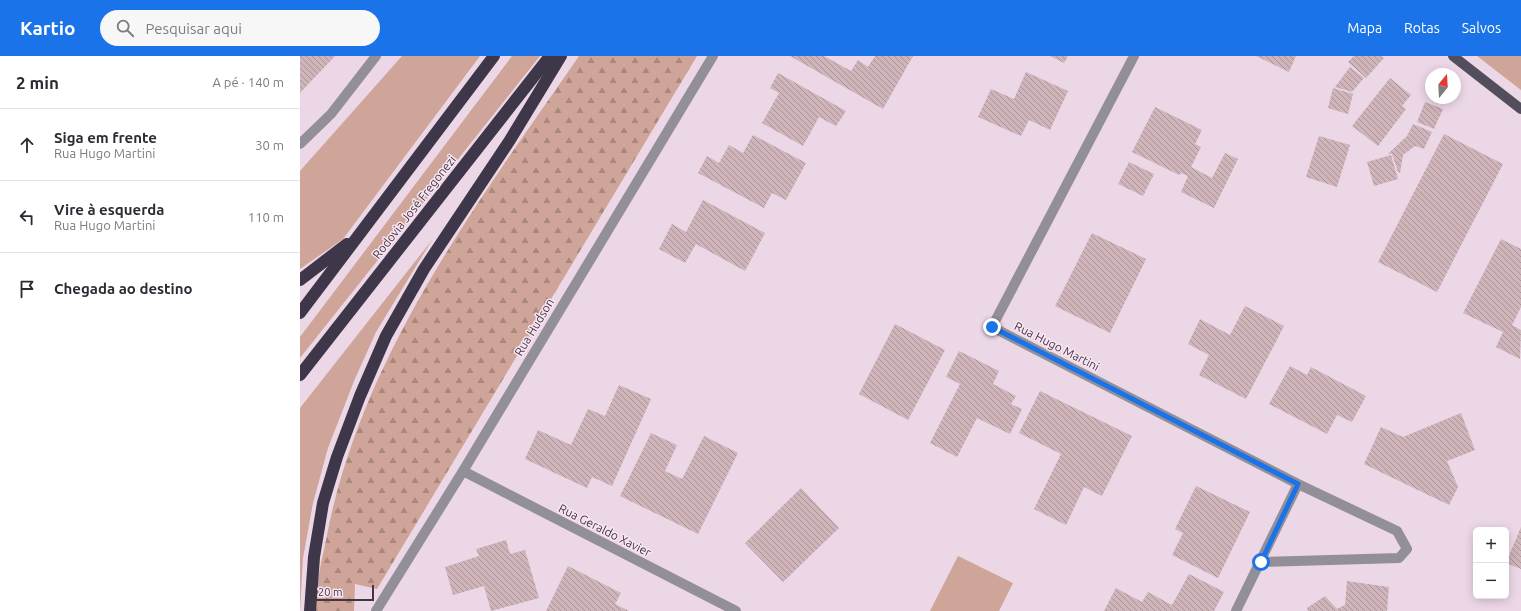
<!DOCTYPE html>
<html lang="pt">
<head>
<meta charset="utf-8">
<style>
	:root { --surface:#fff; --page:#f7f7f7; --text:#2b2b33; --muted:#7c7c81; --line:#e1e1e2; --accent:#1a73e8 }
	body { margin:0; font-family:Ubuntu,sans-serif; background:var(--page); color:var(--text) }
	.controls { position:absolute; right:12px; bottom:12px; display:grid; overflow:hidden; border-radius:6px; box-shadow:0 2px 10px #0003 }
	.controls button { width:36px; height:36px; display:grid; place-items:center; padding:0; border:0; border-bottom:1px solid var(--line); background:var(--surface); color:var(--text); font:20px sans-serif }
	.compass { position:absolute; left:1125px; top:12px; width:36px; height:36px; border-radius:50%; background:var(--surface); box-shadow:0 2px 10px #0003; rotate:18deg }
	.scale { position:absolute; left:12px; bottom:10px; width:62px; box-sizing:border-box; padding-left:4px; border:2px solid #41383f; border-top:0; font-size:11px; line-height:14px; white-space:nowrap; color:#41383f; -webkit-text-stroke:3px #fae5f4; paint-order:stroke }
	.stop { position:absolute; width:12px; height:12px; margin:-9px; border:3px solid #1a73e8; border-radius:50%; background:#fff }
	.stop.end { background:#1a73e8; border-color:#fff; box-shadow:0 1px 4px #0008 }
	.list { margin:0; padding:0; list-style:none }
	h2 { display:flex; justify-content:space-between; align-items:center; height:52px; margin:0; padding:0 16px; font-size:17px }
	h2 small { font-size:13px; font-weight:400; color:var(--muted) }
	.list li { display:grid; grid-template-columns:26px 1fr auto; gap:12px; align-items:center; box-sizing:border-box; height:72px; padding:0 16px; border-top:1px solid var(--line) }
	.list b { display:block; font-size:15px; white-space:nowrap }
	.list p { margin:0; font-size:13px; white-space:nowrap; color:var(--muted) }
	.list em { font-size:13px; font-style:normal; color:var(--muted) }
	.icon { flex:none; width:22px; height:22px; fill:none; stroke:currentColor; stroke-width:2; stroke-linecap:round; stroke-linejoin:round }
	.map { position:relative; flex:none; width:1221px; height:555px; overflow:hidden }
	header { display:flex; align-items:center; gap:24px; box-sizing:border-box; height:56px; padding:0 20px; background:var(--accent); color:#fff }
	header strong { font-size:19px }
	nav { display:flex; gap:22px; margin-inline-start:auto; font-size:14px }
	.search { width:280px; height:36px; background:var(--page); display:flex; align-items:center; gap:10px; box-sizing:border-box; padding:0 14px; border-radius:22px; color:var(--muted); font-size:15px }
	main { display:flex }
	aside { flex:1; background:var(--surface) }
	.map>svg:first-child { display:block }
	.green { fill:#cea598 }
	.forest { fill:url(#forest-firs) }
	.building { fill:url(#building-back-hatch) }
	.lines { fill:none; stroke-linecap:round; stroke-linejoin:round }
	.minor { stroke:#928f98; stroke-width:10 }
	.major { stroke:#534e5d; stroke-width:10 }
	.highway { stroke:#3e3749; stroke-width:12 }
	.route { stroke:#1a73e8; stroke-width:5 }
	.labels { text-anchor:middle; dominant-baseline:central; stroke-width:3; stroke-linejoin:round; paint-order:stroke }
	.street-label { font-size:12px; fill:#41383f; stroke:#fae5f4 }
</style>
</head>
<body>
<header>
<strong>Kartio</strong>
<div class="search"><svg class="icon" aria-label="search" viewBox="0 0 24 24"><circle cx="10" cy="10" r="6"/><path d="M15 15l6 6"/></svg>Pesquisar aqui</div>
<nav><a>Mapa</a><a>Rotas</a><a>Salvos</a></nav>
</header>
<main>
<aside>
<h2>2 min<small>A pé · 140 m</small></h2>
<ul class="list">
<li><svg class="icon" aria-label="ahead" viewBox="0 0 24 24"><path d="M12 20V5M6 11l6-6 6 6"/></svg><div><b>Siga em frente</b><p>Rua Hugo Martini</p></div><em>30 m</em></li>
<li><svg class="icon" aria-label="left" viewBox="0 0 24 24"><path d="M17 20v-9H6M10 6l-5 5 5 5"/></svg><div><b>Vire à esquerda</b><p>Rua Hugo Martini</p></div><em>110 m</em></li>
<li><svg class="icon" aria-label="arrive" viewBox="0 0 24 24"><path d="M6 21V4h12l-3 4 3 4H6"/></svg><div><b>Chegada ao destino</b></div></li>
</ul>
</aside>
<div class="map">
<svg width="1221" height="555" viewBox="0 0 1221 555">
	<defs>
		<pattern id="forest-firs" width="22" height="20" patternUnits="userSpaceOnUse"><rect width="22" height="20" fill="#cea598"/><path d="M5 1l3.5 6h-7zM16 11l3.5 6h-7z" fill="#a9877d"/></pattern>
		<pattern id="building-back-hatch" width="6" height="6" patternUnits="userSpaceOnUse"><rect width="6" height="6" fill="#cfb4b9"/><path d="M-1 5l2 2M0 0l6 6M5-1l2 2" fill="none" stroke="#aa9398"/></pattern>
	</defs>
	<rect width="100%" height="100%" fill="#ecd7e7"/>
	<g class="green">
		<path d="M 102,0 L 180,0 L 43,183 L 0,213 L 0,115 Z"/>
		<path d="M 212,0 L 240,0 L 0,302 L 0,281 Z"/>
		<path d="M 1177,0 L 1221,0 L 1221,34 Z"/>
		<path d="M 132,184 L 76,276 L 54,325 L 28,392 L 13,447 L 3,502 L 0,555 L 0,352 Z"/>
		<path d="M 658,500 L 713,527 L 699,555 L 630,555 Z"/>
	</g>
	<path class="forest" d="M 279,0 L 397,0 L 77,533 L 55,528 L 54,555 L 16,555 C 15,531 21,508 26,484 C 60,302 176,149 279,0 Z"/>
	<g class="building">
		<path d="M 0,0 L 35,0 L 0,37 Z"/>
		<path d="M 490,0 L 524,0 L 551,15 L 558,4 L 568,11 L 575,0 L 613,0 L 583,53 Z"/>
		<path d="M 750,0 L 768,0 L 764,7 Z"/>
		<path d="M 956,0 L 996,0 L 989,16 Z"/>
		<path d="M 1054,0 L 1081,0 L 1084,2 L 1066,22 L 1048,6 Z"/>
		<path d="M 1050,11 L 1064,22 L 1052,36 L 1035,31 Z"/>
		<path d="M 726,16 L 768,35 L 750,74 L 729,64 L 721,80 L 678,61 L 691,33 L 714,43 Z"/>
		<path d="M 478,17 L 546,55 L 536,70 L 519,61 L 503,90 L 462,67 L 479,37 L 470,32 Z"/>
		<path d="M 1090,22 L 1111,39 L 1102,50 L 1106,53 L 1078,90 L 1052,70 Z"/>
		<path d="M 1033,32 L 1053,38 L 1048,58 L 1028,52 Z"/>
		<path d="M 1125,46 L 1143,53 L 1134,73 L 1117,66 Z"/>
		<path d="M 855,51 L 902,74 L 895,88 L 901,91 L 891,111 L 912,122 L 925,97 L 938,103 L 914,152 L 881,136 L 888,120 L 881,117 L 879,119 L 832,96 Z"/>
		<path d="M 1113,68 L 1132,76 L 1124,93 L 1115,90 L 1103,99 L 1100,117 L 1098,116 L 1092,98 L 1088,98 L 1107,80 Z"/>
		<path d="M 1144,78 L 1203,108 L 1137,236 L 1078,206 Z"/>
		<path d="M 453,79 L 506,107 L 486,144 L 472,137 L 464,152 L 398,117 L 407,100 L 419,107 L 429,89 L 443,97 Z"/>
		<path d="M 1019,80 L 1050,89 L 1037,131 L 1006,121 Z"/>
		<path d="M 1091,99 L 1098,123 L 1074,130 L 1067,106 Z"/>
		<path d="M 829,106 L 854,118 L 843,140 L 818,128 Z"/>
		<path d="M 403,144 L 465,177 L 445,215 L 396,188 L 385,207 L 359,193 L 372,168 L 386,176 Z"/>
		<path d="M 792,177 L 846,203 L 810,277 L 755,250 Z"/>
		<path d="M 1201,183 L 1221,193 L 1221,251 L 1212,269 L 1221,274 L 1220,303 L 1196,291 L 1203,276 L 1163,257 Z"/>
		<path d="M 945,250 L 984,270 L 946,343 L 899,319 L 909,299 L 888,288 L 900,263 L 930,279 Z"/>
		<path d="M 595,268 L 645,294 L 608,364 L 559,338 Z"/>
		<path d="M 659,295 L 699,315 L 693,328 L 716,340 L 711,348 L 722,353 L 710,378 L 677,362 L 657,401 L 630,387 L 660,328 L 646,321 Z"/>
		<path d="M 990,310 L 1007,319 L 1011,311 L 1066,340 L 1052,366 L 1037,359 L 1027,378 L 969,348 Z"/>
		<path d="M 319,329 L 351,343 L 312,430 L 292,421 L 287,432 L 225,403 L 238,374 L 271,389 L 288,353 L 305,360 Z"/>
		<path d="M 740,335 L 832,380 L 802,440 L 784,431 L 766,469 L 734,453 L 761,398 L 719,377 Z"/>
		<path d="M 1161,357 L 1175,394 L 1147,405 L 1158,431 L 1149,449 L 1064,408 L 1081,371 L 1103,381 Z"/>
		<path d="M 351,377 L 377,389 L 365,415 L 382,423 L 404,380 L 438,397 L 398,478 L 320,440 Z"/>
		<path d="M 896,430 L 950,456 L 918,522 L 872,499 L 883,477 L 875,473 Z"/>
		<path d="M 501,432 L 539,472 L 483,526 L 445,487 Z"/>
		<path d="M 1221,471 L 1221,513 L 1206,507 Z"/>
		<path d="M 206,484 L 210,498 L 225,494 L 239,542 L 191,555 L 184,530 L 153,539 L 145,511 L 179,500 L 176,493 Z"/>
		<path d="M 268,510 L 321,537 L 315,548 L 329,555 L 246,555 Z"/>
		<path d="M 889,518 L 924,536 L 914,555 L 804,555 L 816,532 L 842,546 L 848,536 L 872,549 Z"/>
		<path d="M 1047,525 L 1089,531 L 1087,555 L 1008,555 L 1007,552 L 1025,540 L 1037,553 L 1045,549 Z"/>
	</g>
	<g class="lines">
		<g class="minor">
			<path d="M 834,0 L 692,271 L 998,428 L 1097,475 L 1107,493 L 1099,502 L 961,506"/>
			<path d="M 0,88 L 31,58 L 76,0"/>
			<path d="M 163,415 L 436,555"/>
			<path d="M 76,555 L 163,415 L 413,0"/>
			<path d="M 936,555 L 998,428"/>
		</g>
		<path class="major" d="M 1153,0 L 1221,53"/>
		<g class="highway">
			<path d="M 0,224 L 47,188"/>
			<path d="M 0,257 L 194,0"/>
			<path d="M 0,319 L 250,0"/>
			<path d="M 10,555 L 14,501 L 23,447 L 37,401 L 60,340 L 86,280 L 124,213 L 210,84 L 261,0"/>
		</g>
	</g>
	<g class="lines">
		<path class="route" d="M 692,271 L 998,428 L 961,506"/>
	</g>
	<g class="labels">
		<g class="street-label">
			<text transform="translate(114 151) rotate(-52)">Rodovia José Fregonezi</text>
			<text transform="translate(234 271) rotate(-59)">Rua Hudson</text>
			<text transform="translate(757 290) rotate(27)">Rua Hugo Martini</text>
			<text transform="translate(305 474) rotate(27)">Rua Geraldo Xavier</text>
		</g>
	</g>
</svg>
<div class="controls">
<button>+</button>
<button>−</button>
</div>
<svg class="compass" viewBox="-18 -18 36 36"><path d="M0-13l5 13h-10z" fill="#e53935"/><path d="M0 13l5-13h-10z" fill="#7c7c81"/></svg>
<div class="scale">20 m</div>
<div class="stop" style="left:961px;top:506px"></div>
<div class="stop end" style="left:692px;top:271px"></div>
</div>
</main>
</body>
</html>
